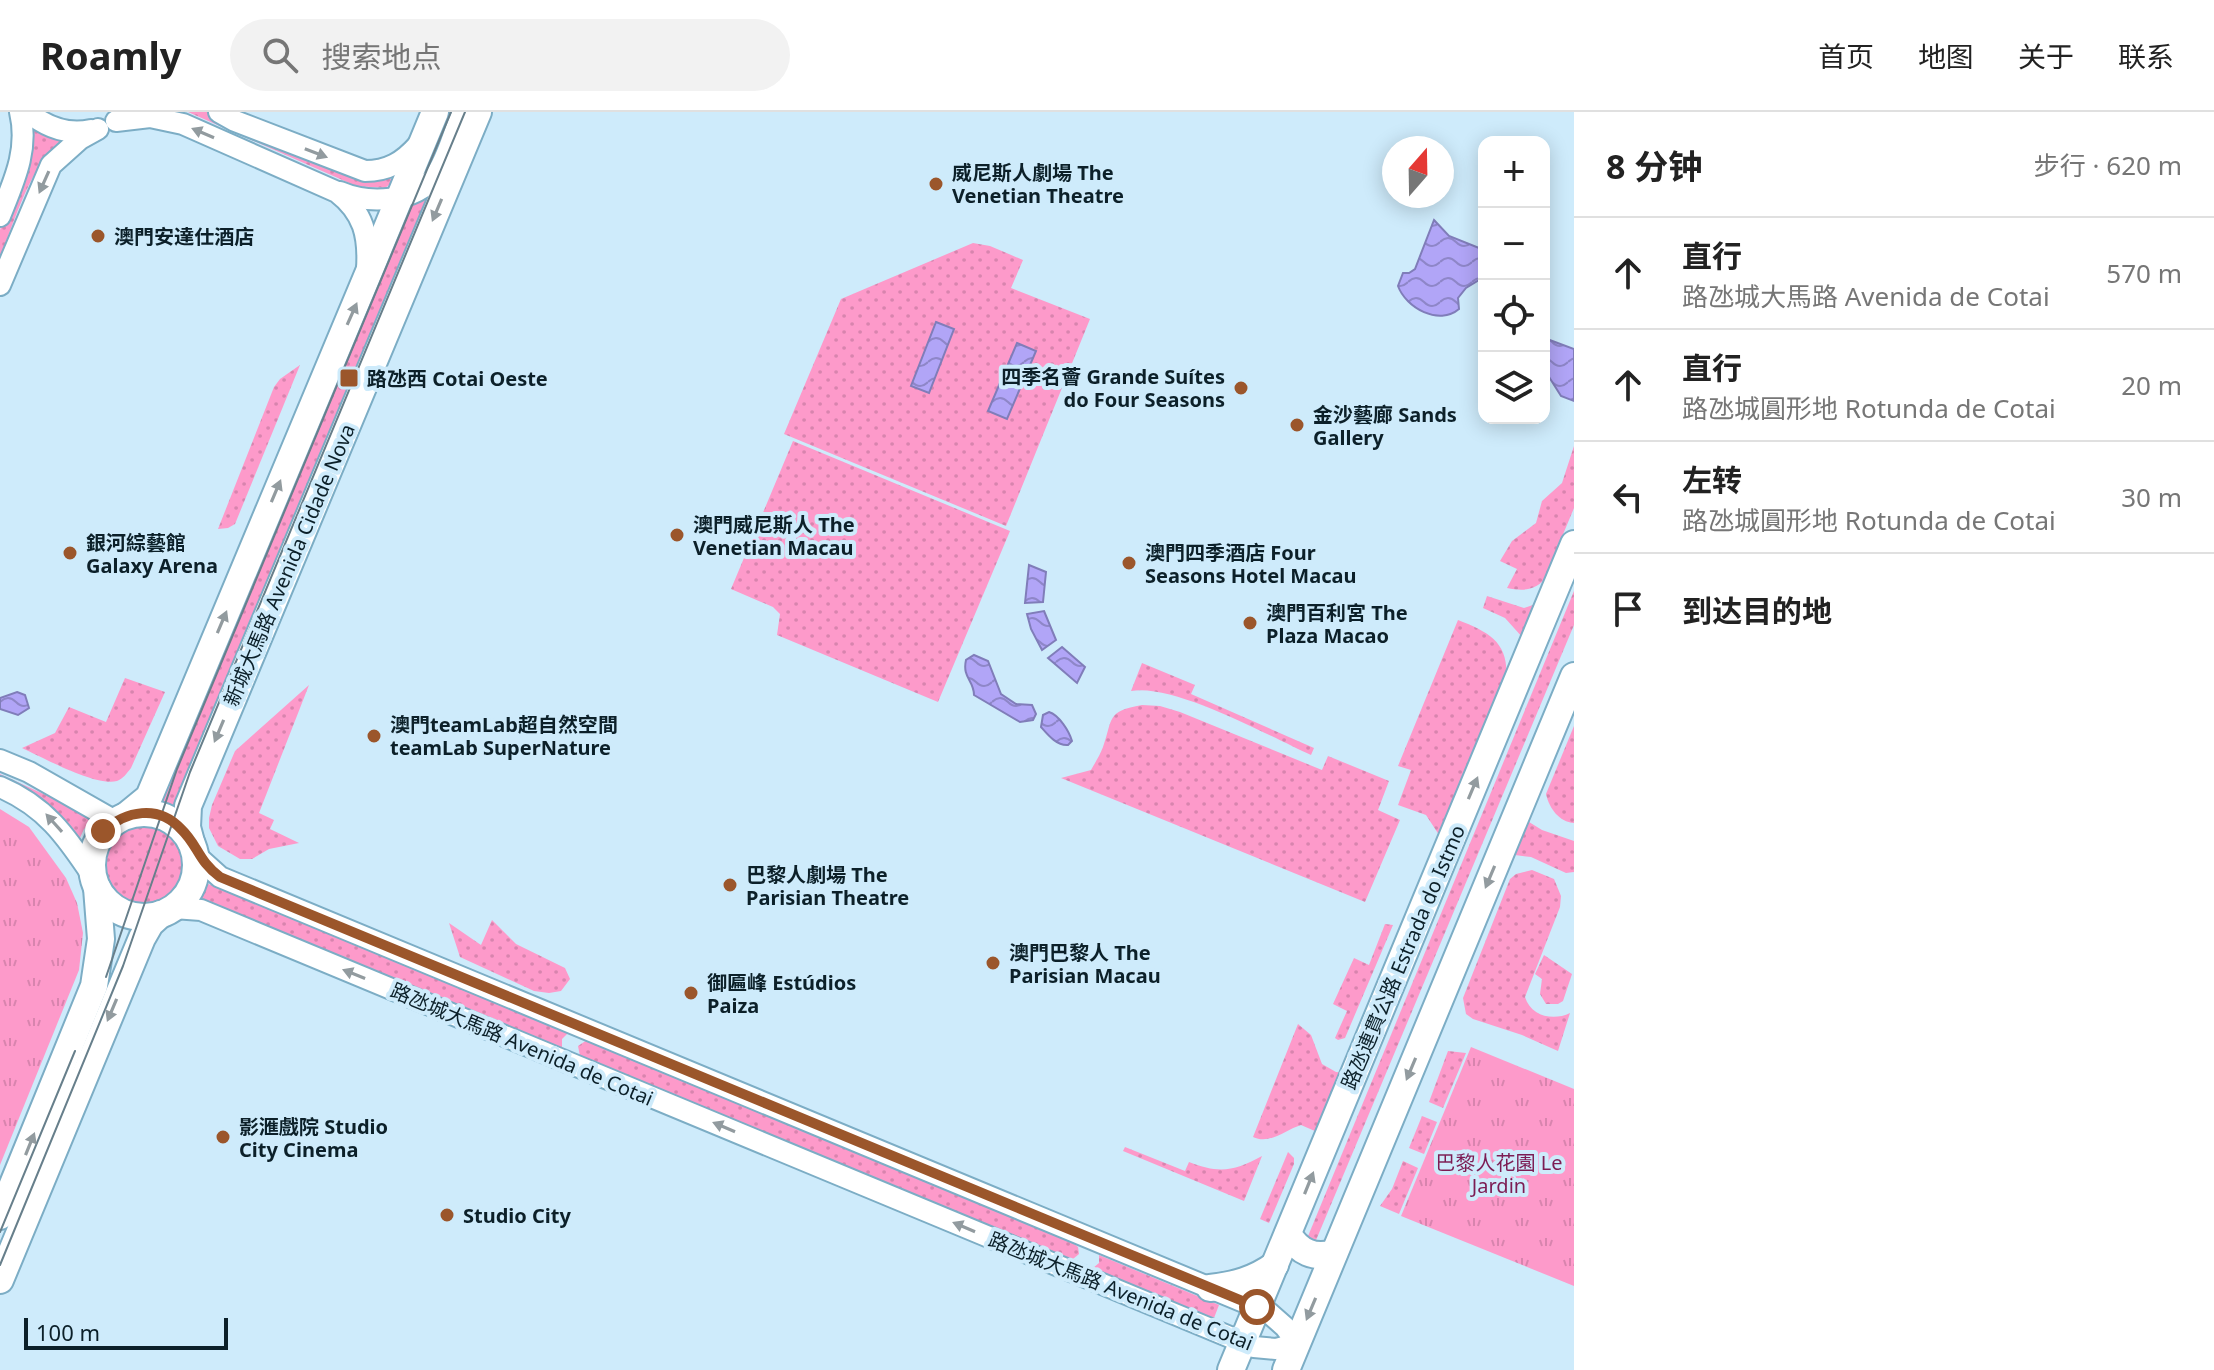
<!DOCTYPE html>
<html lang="zh">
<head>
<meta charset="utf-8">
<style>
	:root { --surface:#fff; --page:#f2f2f2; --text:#222; --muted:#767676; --line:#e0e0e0 }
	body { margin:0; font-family:"Noto Sans","Noto Sans SC",sans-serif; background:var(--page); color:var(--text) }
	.controls { position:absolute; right:24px; top:24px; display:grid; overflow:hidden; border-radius:16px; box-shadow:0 4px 20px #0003 }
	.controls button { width:72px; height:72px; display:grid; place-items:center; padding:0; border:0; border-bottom:2px solid var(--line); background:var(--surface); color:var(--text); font:40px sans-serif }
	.compass { position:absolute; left:1382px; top:24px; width:72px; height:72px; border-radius:50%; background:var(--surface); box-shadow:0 4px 20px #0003; rotate:20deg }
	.scale { position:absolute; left:24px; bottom:20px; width:204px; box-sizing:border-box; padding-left:8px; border:4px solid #0c2029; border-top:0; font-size:22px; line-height:28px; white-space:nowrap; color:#0c2029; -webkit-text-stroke:6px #ceebfb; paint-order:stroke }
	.stop { position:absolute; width:24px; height:24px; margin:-18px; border:6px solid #9b562b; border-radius:50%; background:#fff }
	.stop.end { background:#9b562b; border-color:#fff; box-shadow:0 2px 8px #0008 }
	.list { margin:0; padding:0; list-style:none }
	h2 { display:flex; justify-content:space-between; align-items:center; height:104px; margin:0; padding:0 32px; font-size:34px }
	h2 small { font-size:26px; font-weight:400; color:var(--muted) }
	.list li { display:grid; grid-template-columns:52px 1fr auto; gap:24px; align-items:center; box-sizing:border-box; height:112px; padding:0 32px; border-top:2px solid var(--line) }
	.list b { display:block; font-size:30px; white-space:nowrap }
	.list p { margin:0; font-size:26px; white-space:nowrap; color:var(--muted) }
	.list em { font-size:26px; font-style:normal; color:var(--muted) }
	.icon { flex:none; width:44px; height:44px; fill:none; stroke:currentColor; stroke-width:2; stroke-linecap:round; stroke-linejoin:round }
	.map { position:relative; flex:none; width:1574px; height:1258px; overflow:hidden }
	header { display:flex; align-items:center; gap:48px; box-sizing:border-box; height:112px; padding:0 40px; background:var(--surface); border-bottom:2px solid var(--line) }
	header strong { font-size:38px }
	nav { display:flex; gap:44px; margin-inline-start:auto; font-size:28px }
	.search { width:560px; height:72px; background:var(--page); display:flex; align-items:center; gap:20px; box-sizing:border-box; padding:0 28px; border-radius:44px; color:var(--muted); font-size:30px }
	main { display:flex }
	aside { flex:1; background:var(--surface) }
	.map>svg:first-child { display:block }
	.grass { fill:url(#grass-dots) }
	.park { fill:url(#park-tufts) }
	.water { fill:url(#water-waves); stroke:#807db9; stroke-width:2 }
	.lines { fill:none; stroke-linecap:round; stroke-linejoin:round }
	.minor-casing { stroke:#7cadc5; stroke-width:24 }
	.major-casing { stroke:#7cadc5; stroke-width:30 }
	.minor { stroke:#fff; stroke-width:20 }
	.major { stroke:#fff; stroke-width:26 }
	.tram { stroke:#677f8b; stroke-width:2 }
	.oneway { fill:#929b9f }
	.route { stroke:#9b562b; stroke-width:10 }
	.poi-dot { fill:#9b562b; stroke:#ceebfb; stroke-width:3 }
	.labels { text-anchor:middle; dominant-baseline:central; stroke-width:8; stroke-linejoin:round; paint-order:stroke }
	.poi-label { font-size:20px; font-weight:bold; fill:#0c2029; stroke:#ceebfb; text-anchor:start }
	.street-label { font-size:20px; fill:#0c2029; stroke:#ceebfb }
	.park-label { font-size:20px; fill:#7c1c53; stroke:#ceebfb }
</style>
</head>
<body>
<header>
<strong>Roamly</strong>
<div class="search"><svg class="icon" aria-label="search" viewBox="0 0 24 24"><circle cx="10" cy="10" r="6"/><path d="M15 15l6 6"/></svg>搜索地点</div>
<nav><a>首页</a><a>地图</a><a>关于</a><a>联系</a></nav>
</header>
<main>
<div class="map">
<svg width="1574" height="1258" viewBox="0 0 1574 1258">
	<defs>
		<pattern id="grass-dots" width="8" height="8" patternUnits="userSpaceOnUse" patternTransform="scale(2)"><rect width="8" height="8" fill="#fd9aca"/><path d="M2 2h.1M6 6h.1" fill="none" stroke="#d884ae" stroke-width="1.8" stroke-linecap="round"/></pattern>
		<pattern id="park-tufts" width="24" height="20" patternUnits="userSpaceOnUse" patternTransform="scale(2)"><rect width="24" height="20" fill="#fd9aca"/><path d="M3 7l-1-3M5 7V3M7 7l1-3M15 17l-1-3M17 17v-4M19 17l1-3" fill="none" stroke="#d884ae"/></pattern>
		<pattern id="water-waves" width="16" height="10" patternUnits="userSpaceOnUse" patternTransform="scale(2)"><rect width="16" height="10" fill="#b1a5f7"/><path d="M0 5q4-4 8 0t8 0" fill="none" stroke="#8e86c8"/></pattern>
	</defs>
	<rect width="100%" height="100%" fill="#ceebfb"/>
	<g class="grass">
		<path d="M 188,0 L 215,0 L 378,67 L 393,67 L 393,70 L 385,76 L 356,74 Z"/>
		<path d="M 450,0 L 468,0 L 178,695 L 168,694 L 162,688 L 163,682 Z"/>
		<path d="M 29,16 L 60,29 C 31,52 14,111 0,145 L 0,118 L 25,59 Z"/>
		<path d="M 973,131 L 990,134 L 1023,148 L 1011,176 L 1090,207 L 1006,414 L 784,322 L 841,187 Z"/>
		<path d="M 300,253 L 235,412 L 228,416 L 218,417 L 274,275 L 280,267 Z"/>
		<path d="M 793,329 L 1010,419 L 938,590 L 777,523 L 780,502 L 773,495 L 731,477 Z"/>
		<path d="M 1574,334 L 1574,396 L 1544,468 C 1533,479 1522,479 1507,476 L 1517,457 L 1500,449 L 1512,429 L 1536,411 L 1542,389 L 1562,371 Z"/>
		<path d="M 1574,479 L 1574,513 L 1314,1133 L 1306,1129 Z"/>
		<path d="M 1487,484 L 1524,496 L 1539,491 L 1523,526 L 1505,506 L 1483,496 Z"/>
		<path d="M 1458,508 C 1491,521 1510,531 1506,571 L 1443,729 L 1426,703 L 1398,693 L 1411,658 L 1398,654 Z"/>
		<path d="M 1142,551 L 1195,573 L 1191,582 L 1314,636 L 1311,643 C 1269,624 1174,571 1131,579 Z"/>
		<path d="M 125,566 L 165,580 L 131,656 C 127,661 123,667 117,669 C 96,675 42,645 22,636 L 55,621 L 69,595 L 106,610 Z"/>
		<path d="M 309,573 L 259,701 L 274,708 L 270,717 L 299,731 L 269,737 L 252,747 L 240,747 L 218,734 L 209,716 L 209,706 L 212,693 L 235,639 Z"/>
		<path d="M 1142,593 L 1160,594 L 1180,600 L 1322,658 L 1328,644 L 1389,669 L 1378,698 L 1400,708 L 1365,790 L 1061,666 L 1091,658 C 1095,651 1100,643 1103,635 C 1113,607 1106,599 1142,593 Z"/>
		<path d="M 1574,614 L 1574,711 C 1559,710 1549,696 1546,682 Z"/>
		<path d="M 0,662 L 96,706 L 84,717 L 79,728 L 0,670 Z"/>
		<path d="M 1529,710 L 1542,718 L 1574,729 L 1574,760 L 1566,761 L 1531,745 L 1515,743 L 1511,737 L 1520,711 Z"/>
		<circle cx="144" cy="754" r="40"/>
		<path d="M 1532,758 L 1554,767 L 1561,784 L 1560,795 L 1525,885 C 1531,905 1554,909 1570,901 L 1558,939 L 1522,923 L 1473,907 L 1466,902 L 1463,886 L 1510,767 L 1516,762 Z"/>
		<path d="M 201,769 L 568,921 L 562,927 L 562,936 L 195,785 Z"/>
		<path d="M 492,808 L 516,832 L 565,856 L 570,867 L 561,879 L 549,881 L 534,879 L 460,845 L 449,811 L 481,833 Z"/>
		<path d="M 1385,812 L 1393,813 L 1345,926 L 1338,928 L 1335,926 L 1347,899 L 1333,892 L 1354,846 L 1369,853 Z"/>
		<path d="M 1544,843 L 1572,862 L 1563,889 L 1558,892 L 1546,892 L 1540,882 L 1542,867 L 1535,862 Z"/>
		<path d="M 1298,912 L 1311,923 L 1322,952 L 1336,960 L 1346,961 L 1324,1023 L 1301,1013 C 1285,1018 1270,1033 1253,1025 Z"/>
		<path d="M 587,928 L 1073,1131 L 1078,1135 L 1079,1142 L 1073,1147 L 1067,1146 L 580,944 L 578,934 Z"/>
		<path d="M 1448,939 L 1466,941 L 1443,996 L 1429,990 Z"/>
		<path d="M 1422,1004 L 1437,1010 L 1424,1042 L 1409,1036 Z"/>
		<path d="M 1125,1035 L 1185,1059 L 1189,1050 C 1219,1062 1235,1059 1262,1044 L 1244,1089 L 1123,1039 Z"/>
		<path d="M 1288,1040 L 1294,1046 L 1294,1052 L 1269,1111 L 1260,1107 Z"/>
		<path d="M 1403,1049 L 1418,1056 L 1399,1102 L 1380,1094 L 1392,1077 Z"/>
		<path d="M 1099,1143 L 1219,1193 L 1214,1206 L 1093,1156 L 1099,1151 Z"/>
	</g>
	<g class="park">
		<path d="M 0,697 L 29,715 L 66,766 L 77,791 L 83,821 L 79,858 L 0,1053 Z"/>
		<path d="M 1471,935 L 1574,977 L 1574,1174 L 1401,1104 Z"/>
	</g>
	<g class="water">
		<path d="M 1434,108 L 1449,124 L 1484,138 L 1484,165 L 1466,176 L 1458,186 L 1459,197 C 1439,214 1406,196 1398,174 L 1403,161 L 1409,161 L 1415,157 Z"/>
		<path d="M 936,210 L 954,217 L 929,281 L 911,274 Z"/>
		<path d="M 1547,227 L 1574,237 L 1574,289 L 1561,284 L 1544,257 L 1544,229 Z"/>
		<path d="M 1017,231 L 1036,239 L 1007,307 L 988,299 Z"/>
		<path d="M 1029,453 L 1046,460 L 1043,490 L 1025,491 Z"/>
		<path d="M 1044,499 L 1056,528 L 1042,538 L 1031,517 L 1027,502 Z"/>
		<path d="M 1062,535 L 1085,555 L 1077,571 L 1048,546 Z"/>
		<path d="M 974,543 L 988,549 L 1001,582 L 1016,592 L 1032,593 L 1036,602 L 1033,608 L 1020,610 L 974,583 C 974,568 962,566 966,548 Z"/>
		<path d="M 17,580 L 25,583 L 29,596 L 18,603 L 0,597 L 0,586 Z"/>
		<path d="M 1049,600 C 1059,603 1069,619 1072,629 L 1068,633 C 1057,634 1048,623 1041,615 L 1043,603 Z"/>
	</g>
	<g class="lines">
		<g class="minor-casing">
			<g id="minor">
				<path d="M 28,0 C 46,15 67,23 91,18"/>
				<path d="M 219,0 L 235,9 L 365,59 C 388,59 403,50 418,33"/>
				<path d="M 116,9 L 150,5 L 183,12 L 337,80 C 364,101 369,124 367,157"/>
				<path d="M 340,80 C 368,92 415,91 435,64 C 448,46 453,20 463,0"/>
				<path d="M 0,104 C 14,69 29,38 20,0"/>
				<path d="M 0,173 L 51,53 L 80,27 L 98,17"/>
				<path d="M 0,648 L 29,660 L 115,709"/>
				<path d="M 0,675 C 45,694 66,724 92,763"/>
				<path d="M 174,796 L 201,798 L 1254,1235 L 1276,1237 L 1297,1231 L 1285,1215 L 1268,1200 L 220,765 L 200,747 L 193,735"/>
			</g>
		</g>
		<g class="major-casing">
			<g id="major">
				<circle cx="144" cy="753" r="52"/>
				<path d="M 127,703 L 149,685 C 244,457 341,229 435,0"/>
				<path d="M 191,730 L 187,715 L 188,694 L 478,0"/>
				<path d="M 0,1104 L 94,874 L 101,827 L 97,776"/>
				<path d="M 1288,1122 C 1299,1140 1314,1147 1334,1141"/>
				<path d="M 0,1168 L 142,826 L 150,812 L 161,802"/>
				<path d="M 1210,1176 C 1235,1173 1254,1168 1275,1153"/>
				<path d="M 1231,1258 L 1574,432"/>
				<path d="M 1286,1258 L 1574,564"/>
			</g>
		</g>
		<use href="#minor" class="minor"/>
		<use href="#major" class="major"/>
		<g class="tram">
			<path d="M 106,865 L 177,657 L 451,0"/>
			<path d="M 0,1120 L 75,939"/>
			<path d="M 0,1153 L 123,854 L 190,660 L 465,0"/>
		</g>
	</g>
	<defs><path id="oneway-solid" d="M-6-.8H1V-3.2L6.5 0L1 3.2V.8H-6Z" transform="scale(2)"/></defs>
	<g class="oneway">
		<use href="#oneway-solid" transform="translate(203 21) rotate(-157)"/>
		<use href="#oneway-solid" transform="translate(316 41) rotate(21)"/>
		<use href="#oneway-solid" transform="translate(44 70) rotate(114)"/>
		<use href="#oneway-solid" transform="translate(437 98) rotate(113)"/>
		<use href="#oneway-solid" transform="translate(352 202) rotate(-66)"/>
		<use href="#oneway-solid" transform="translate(276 379) rotate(-67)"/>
		<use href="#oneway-solid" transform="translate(222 510) rotate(-67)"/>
		<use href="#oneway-solid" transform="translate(219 619) rotate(113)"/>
		<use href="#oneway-solid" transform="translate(1473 676) rotate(-67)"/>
		<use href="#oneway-solid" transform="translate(54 711) rotate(-132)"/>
		<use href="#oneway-solid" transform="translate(1490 765) rotate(113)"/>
		<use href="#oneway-solid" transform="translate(354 862) rotate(-158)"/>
		<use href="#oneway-solid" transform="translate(112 898) rotate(113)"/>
		<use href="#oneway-solid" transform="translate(1411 957) rotate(113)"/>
		<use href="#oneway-solid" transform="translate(724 1015) rotate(-157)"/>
		<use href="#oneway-solid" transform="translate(30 1032) rotate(-68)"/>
		<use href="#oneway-solid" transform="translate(1309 1071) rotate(-68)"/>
		<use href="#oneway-solid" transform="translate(964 1115) rotate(-157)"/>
		<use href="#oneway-solid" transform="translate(1311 1197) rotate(113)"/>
	</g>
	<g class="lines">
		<path class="route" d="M 103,719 C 126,699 158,692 181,717 C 198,733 198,749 220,765 L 1257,1195"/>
	</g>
	<g class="poi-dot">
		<circle cx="936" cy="72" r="8"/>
		<circle cx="98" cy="124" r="8"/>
		<rect x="339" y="256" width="20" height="20" rx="4"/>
		<circle cx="1241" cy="276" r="8"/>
		<circle cx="1297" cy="313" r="8"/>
		<circle cx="677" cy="423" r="8"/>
		<circle cx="70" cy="441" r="8"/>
		<circle cx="1129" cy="451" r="8"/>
		<circle cx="1250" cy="511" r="8"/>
		<circle cx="374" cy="624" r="8"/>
		<circle cx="730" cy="773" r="8"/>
		<circle cx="993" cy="851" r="8"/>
		<circle cx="691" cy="881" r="8"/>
		<circle cx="223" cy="1025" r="8"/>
		<circle cx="447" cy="1103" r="8"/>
	</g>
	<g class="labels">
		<g class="poi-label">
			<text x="952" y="60">威尼斯人劇場 The<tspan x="952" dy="23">Venetian Theatre</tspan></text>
			<text x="114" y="124">澳門安達仕酒店</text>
			<text x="1225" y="264" text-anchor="end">四季名薈 Grande Suítes<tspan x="1225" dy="23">do Four Seasons</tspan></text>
			<text x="367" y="266">路氹西 Cotai Oeste</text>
			<text x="1313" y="302">金沙藝廊 Sands<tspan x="1313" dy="23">Gallery</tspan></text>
			<text x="693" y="412">澳門威尼斯人 The<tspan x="693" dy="23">Venetian Macau</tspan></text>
			<text x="86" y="430">銀河綜藝館<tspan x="86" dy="23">Galaxy Arena</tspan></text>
			<text x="1145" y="440">澳門四季酒店 Four<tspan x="1145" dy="23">Seasons Hotel Macau</tspan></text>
			<text x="1266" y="500">澳門百利宮 The<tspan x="1266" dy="23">Plaza Macao</tspan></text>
			<text x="390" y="612">澳門teamLab超自然空間<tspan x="390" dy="23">teamLab SuperNature</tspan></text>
			<text x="746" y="762">巴黎人劇場 The<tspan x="746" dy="23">Parisian Theatre</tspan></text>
			<text x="1009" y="840">澳門巴黎人 The<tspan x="1009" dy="23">Parisian Macau</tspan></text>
			<text x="707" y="870">御匾峰 Estúdios<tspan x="707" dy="23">Paiza</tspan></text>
			<text x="239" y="1014">影滙戲院 Studio<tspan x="239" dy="23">City Cinema</tspan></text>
			<text x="463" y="1103">Studio City</text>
		</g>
		<g class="street-label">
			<text transform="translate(289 453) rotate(-67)">新城大馬路 Avenida Cidade Nova</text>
			<text transform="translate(1403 845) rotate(-67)">路氹連貫公路 Estrada do Istmo</text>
			<text transform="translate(522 932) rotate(23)">路氹城大馬路 Avenida de Cotai</text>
			<text transform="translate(1121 1179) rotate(22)">路氹城大馬路 Avenida de Cotai</text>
		</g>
		<g class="park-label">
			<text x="1499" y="1050">巴黎人花園 Le<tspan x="1499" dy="23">Jardin</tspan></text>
		</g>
	</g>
</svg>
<div class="controls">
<button>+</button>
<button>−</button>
<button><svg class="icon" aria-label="locate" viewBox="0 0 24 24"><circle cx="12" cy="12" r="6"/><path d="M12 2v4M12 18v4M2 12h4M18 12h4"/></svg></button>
<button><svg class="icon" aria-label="layers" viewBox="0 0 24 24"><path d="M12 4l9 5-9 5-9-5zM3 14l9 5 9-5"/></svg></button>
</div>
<svg class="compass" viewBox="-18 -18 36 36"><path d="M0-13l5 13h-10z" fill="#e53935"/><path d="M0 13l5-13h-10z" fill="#767676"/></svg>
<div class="scale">100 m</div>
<div class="stop" style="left:1257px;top:1195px"></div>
<div class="stop end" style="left:103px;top:719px"></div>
</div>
<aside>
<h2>8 分钟<small>步行 · 620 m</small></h2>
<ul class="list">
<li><svg class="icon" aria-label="ahead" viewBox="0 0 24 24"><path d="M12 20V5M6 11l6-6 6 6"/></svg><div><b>直行</b><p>路氹城大馬路 Avenida de Cotai</p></div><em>570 m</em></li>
<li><svg class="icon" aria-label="ahead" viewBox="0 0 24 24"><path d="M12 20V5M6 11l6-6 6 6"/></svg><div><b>直行</b><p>路氹城圓形地 Rotunda de Cotai</p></div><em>20 m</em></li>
<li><svg class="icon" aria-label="left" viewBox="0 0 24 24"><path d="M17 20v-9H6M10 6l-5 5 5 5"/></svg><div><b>左转</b><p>路氹城圓形地 Rotunda de Cotai</p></div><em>30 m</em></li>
<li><svg class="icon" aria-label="arrive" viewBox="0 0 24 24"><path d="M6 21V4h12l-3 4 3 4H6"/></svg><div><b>到达目的地</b></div></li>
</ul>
</aside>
</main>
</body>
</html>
